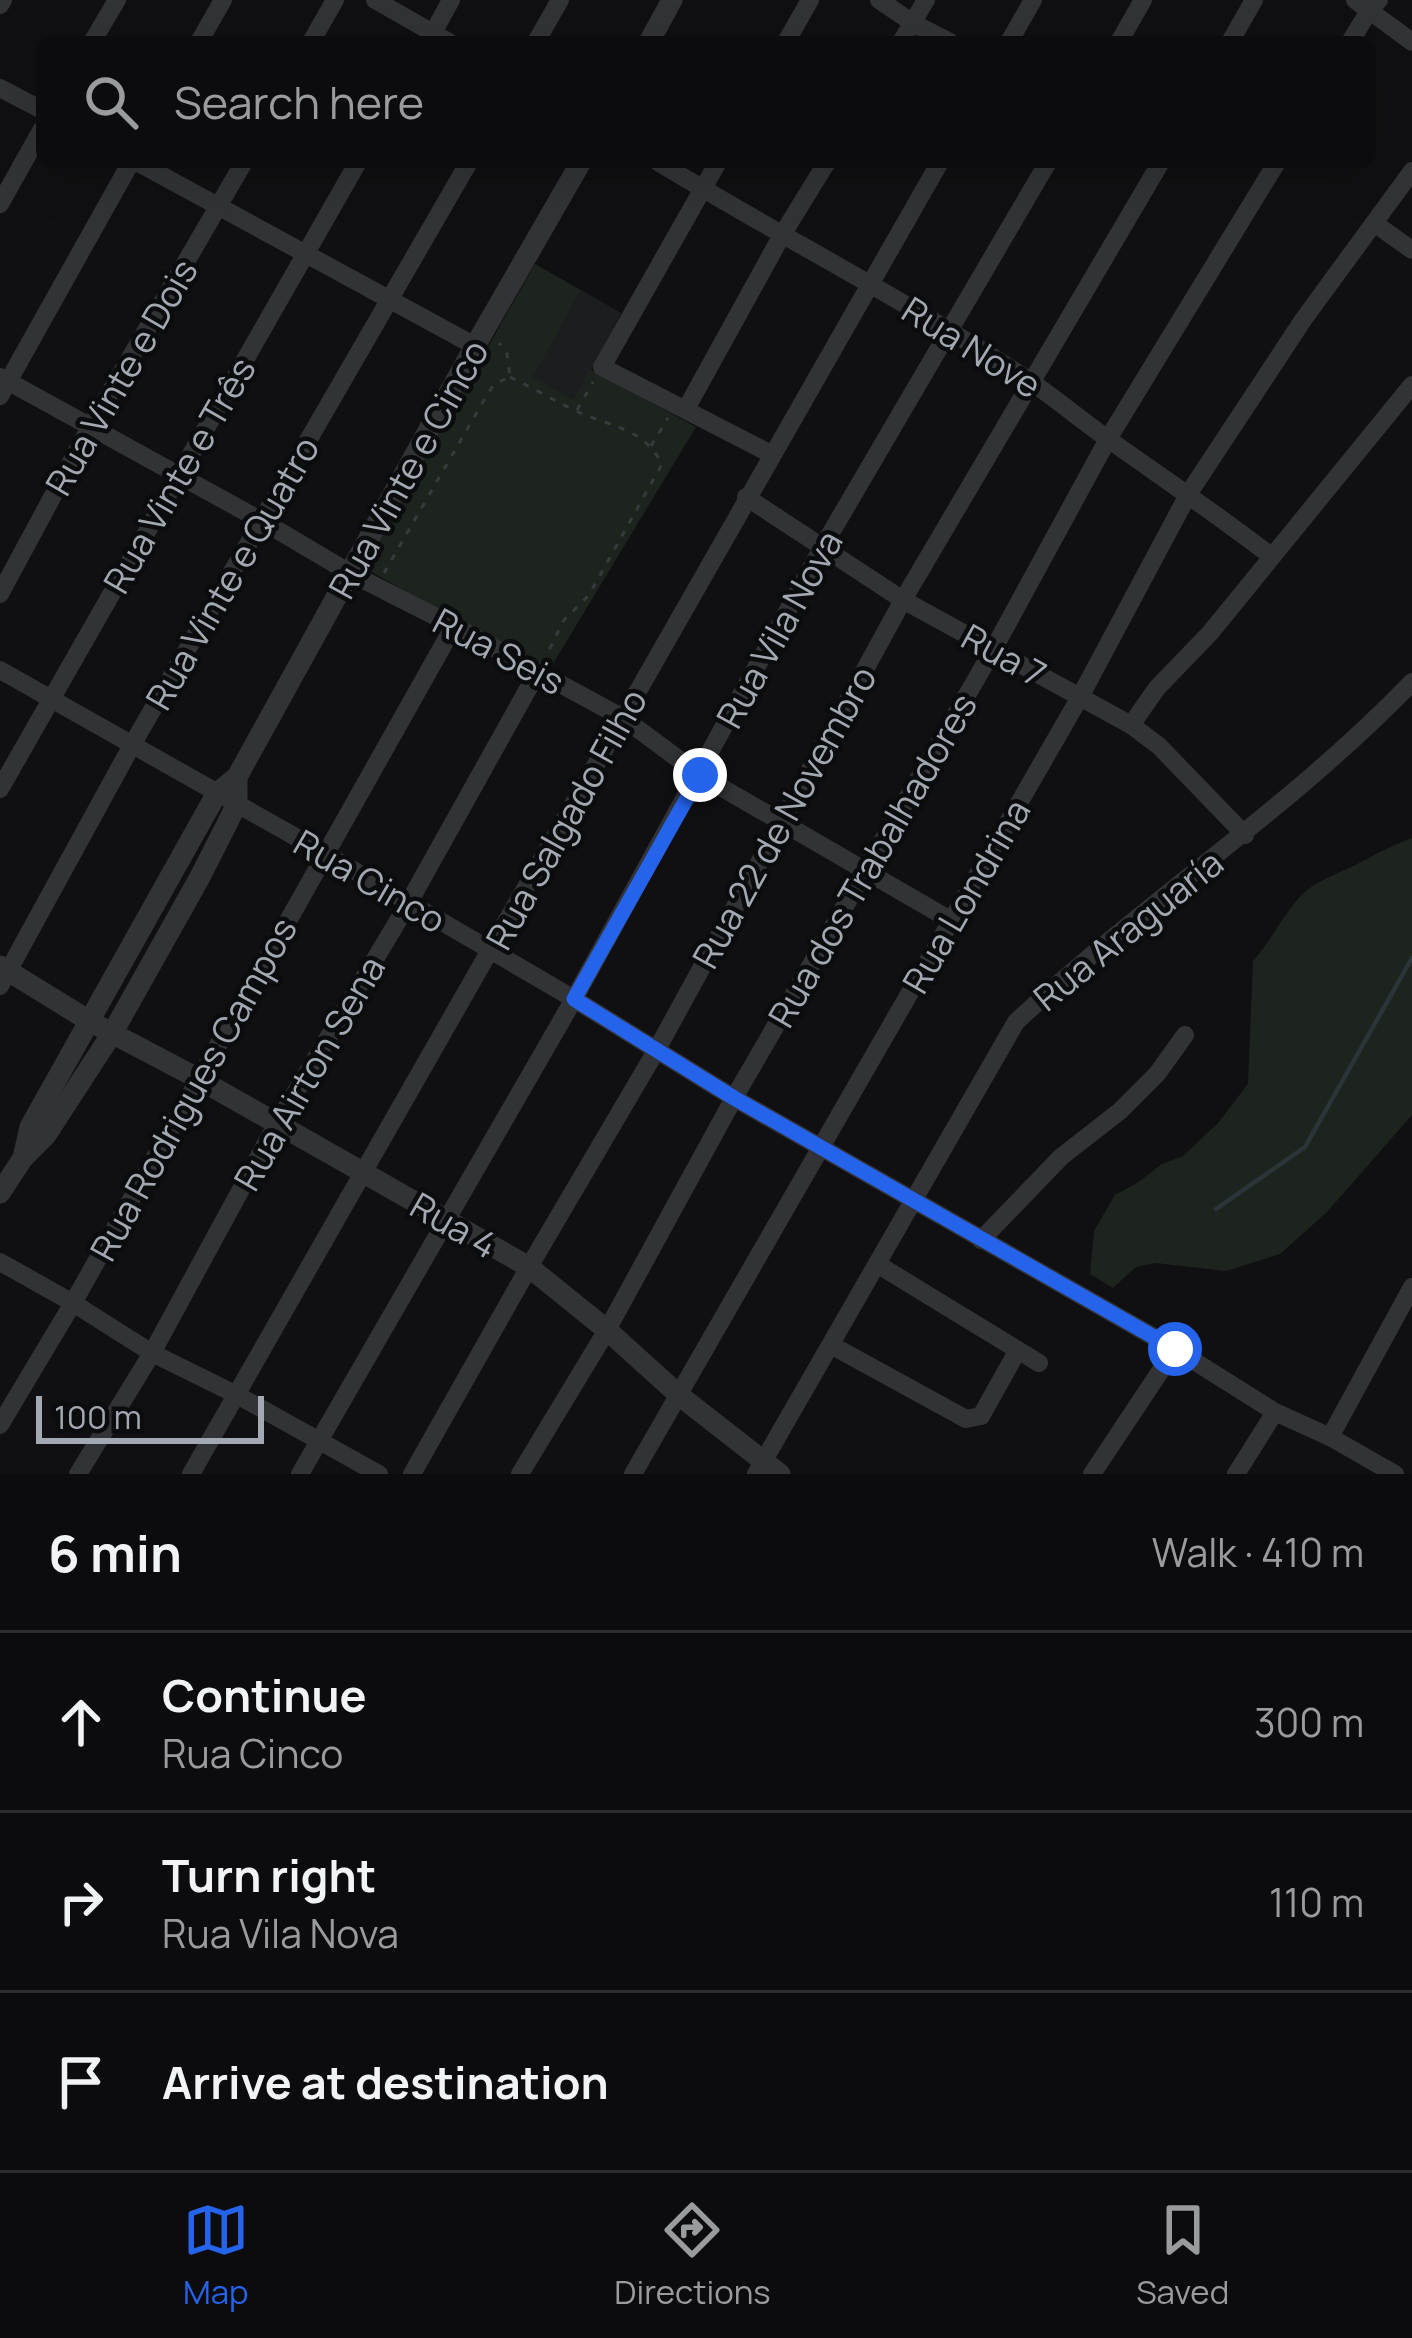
<!DOCTYPE html>
<html lang="en">
<head>
<meta charset="utf-8">
<style>
	:root { --surface:#0c0c0e; --page:#1a1a1c; --text:#f1f3f6; --muted:#9a9b9e; --line:#2c2c2e; --accent:#2563eb }
	body { margin:0; font-family:Manrope,sans-serif; background:var(--page); color:var(--text) }
	.scale { position:absolute; left:36px; bottom:30px; width:228px; box-sizing:border-box; padding-left:12px; border:6px solid #a2a9b2; border-top:0; font-size:33px; line-height:42px; white-space:nowrap; color:#a2a9b2; -webkit-text-stroke:9px #0b0c0d; paint-order:stroke }
	.stop { position:absolute; width:36px; height:36px; margin:-27px; border:9px solid #2563eb; border-radius:50%; background:#fff }
	.stop.end { background:#2563eb; border-color:#fff; box-shadow:0 3px 12px #0008 }
	.list { margin:0; padding:0; list-style:none }
	h2 { display:flex; justify-content:space-between; align-items:center; height:156px; margin:0; padding:0 48px; font-size:51px }
	h2 small { font-size:39px; font-weight:400; color:var(--muted) }
	.list li { display:grid; grid-template-columns:78px 1fr auto; gap:36px; align-items:center; box-sizing:border-box; height:180px; padding:0 48px; border-top:3px solid var(--line) }
	.list b { display:block; font-size:45px; white-space:nowrap }
	.list p { margin:0; font-size:39px; white-space:nowrap; color:var(--muted) }
	.list em { font-size:39px; font-style:normal; color:var(--muted) }
	.icon { flex:none; width:66px; height:66px; fill:none; stroke:currentColor; stroke-width:2; stroke-linecap:round; stroke-linejoin:round }
	.map { position:relative; flex:none; width:1412px; height:1474px; overflow:hidden }
	.search { position:absolute; background:var(--surface); box-shadow:0 12px 48px #0002; left:36px; right:36px; top:36px; height:132px; display:flex; align-items:center; gap:30px; box-sizing:border-box; padding:0 42px; border-radius:18px; color:var(--muted); font-size:45px }
	.sheet { height:696px; background:var(--surface) }
	nav { display:flex; justify-content:space-around; align-items:center; box-sizing:border-box; height:168px; border-top:3px solid var(--line); background:var(--surface); font-size:33px; color:var(--muted) }
	nav a { display:grid; justify-items:center; gap:6px }
	nav .on { color:var(--accent) }
	.map>svg:first-child { display:block }
	.built { fill:#1c1d1f }
	.green { fill:#1d241d }
	.lines { fill:none; stroke-linecap:round; stroke-linejoin:round }
	.stream { stroke:#2b3439; stroke-width:4.5 }
	.path { stroke:#383a3d; stroke-width:3; stroke-dasharray:6 9; stroke-linecap:butt }
	.minor { stroke:#323336; stroke-width:18 }
	.tertiary { stroke:#323336; stroke-width:21 }
	.route { stroke:#2563eb; stroke-width:15 }
	.labels { text-anchor:middle; dominant-baseline:central; stroke-width:9; stroke-linejoin:round; paint-order:stroke }
	.street-label { font-size:36px; fill:#a2a9b2; stroke:#0b0c0d }
</style>
</head>
<body>
<div class="map">
<svg width="1412" height="1474" viewBox="0 0 1412 1474">
	<rect width="100%" height="100%" fill="#101012"/>
	<path class="built" d="M 581,290 L 621,313 L 575,401 L 532,377 Z"/>
	<g class="green">
		<path d="M 535,264 L 581,290 L 533,377 L 574,400 L 589,369 L 696,427 L 548,672 L 363,567 Z"/>
		<path d="M 1412,838 L 1412,1115 L 1327,1212 L 1280,1254 L 1226,1271 L 1156,1263 L 1136,1267 L 1113,1288 L 1090,1274 L 1094,1231 L 1115,1195 L 1137,1183 L 1162,1164 L 1183,1156 L 1218,1123 L 1248,1084 L 1253,961 C 1270,942 1281,919 1297,900 C 1314,880 1339,874 1361,862 C 1378,853 1393,845 1412,838 Z"/>
	</g>
	<g class="lines">
		<path class="stream" d="M 1216,1209 L 1305,1147 L 1412,958"/>
		<g class="path">
			<path d="M 510,377 C 531,387 551,399 572,409 C 605,426 643,426 662,464 L 589,595 L 564,620 L 545,658"/>
			<path d="M 577,410 L 593,382"/>
			<path d="M 651,446 L 668,418"/>
			<path d="M 384,573 L 484,400 L 494,384 L 510,377 L 507,354 L 499,343"/>
		</g>
		<g class="minor">
			<path d="M 375,0 L 449,42"/>
			<path d="M 879,0 L 913,23 L 950,42"/>
			<path d="M 1355,0 L 1412,42"/>
			<path d="M 0,5 L 3,0"/>
			<path d="M 92,42 L 117,0"/>
			<path d="M 199,42 L 223,0"/>
			<path d="M 311,42 L 335,0"/>
			<path d="M 428,42 L 451,0"/>
			<path d="M 536,42 L 560,0"/>
			<path d="M 786,42 L 810,0"/>
			<path d="M 901,42 L 926,0"/>
			<path d="M 1009,42 L 1033,0"/>
			<path d="M 1119,42 L 1143,0"/>
			<path d="M 1230,42 L 1254,0"/>
			<path d="M 1350,42 L 1369,11 L 1379,0"/>
			<path d="M 0,88 L 42,110"/>
			<path d="M 137,162 L 475,346"/>
			<path d="M 658,162 C 780,236 907,301 1027,379 C 1055,398 1081,420 1108,439 C 1163,478 1218,515 1271,556"/>
			<path d="M 718,162 L 602,367 L 771,454"/>
			<path d="M 0,204 L 42,129"/>
			<path d="M 1374,223 L 1412,250"/>
			<path d="M 0,377 L 262,521 L 350,573 L 454,626 L 623,718 L 700,775 L 952,921"/>
			<path d="M 0,396 L 131,162"/>
			<path d="M 686,409 L 782,235 L 827,162"/>
			<path d="M 746,497 L 903,600 L 1131,725 L 1159,746 L 1245,835"/>
			<path d="M 0,594 L 90,427 L 244,162"/>
			<path d="M 0,670 L 324,853 L 574,999 L 734,1098 L 1175,1349 L 1275,1412 L 1330,1437 L 1395,1474"/>
			<path d="M 1131,725 L 1157,688 L 1210,633 L 1412,385"/>
			<path d="M 0,789 L 358,162"/>
			<path d="M 0,986 L 132,745 L 469,162"/>
			<path d="M 981,1240 L 1061,1157 L 1120,1111 L 1157,1074 L 1185,1035"/>
			<path d="M 0,1262 L 73,1303 L 152,1353 L 237,1395 L 379,1474"/>
			<path d="M 877,1264 L 1039,1363"/>
			<path d="M 831,1345 L 966,1419 L 981,1416 L 1018,1350"/>
			<path d="M 0,1425 L 73,1303 L 454,626"/>
			<path d="M 1330,1437 L 1412,1287"/>
			<path d="M 78,1474 L 152,1353 L 276,1125 L 408,904 L 538,671"/>
			<path d="M 191,1474 L 940,162"/>
			<path d="M 300,1474 L 574,999 L 822,548 L 1048,162"/>
			<path d="M 412,1474 L 529,1267 L 656,1051 L 903,600 L 1161,162"/>
			<path d="M 520,1474 L 607,1330 L 734,1098 L 993,650 L 1108,439 L 1277,162"/>
			<path d="M 633,1474 L 1080,697 L 1189,493 L 1303,320 L 1412,171"/>
			<path d="M 756,1474 L 1016,1022 C 1143,903 1291,808 1412,682"/>
			<path d="M 1092,1474 L 1175,1349"/>
			<path d="M 1236,1474 L 1275,1412"/>
		</g>
		<g class="tertiary">
			<path d="M 649,42 L 672,0"/>
			<path d="M 0,966 L 91,1022 L 197,1078 L 529,1267 L 607,1330 L 680,1396 L 780,1474"/>
			<path d="M 23,1158 L 30,1127 L 217,793 L 237,777 L 475,346 L 581,162"/>
			<path d="M 0,1193 L 23,1158 L 46,1135 L 113,1032 L 200,877 L 237,804 L 237,777"/>
		</g>
	</g>
	<g class="lines">
		<path class="route" d="M 700,775 L 574,999 L 734,1098 L 1175,1349"/>
	</g>
	<g class="labels">
		<g class="street-label">
			<text transform="translate(972 347) rotate(32)">Rua Nove</text>
			<text transform="translate(121 377) rotate(-60)">Rua Vinte e Dois</text>
			<text transform="translate(408 469) rotate(-61)">Rua Vinte e Cinco</text>
			<text transform="translate(179 475) rotate(-60)">Rua Vinte e Três</text>
			<text transform="translate(232 573) rotate(-60)">Rua Vinte e Quatro</text>
			<text transform="translate(779 629) rotate(-61)">Rua Vila Nova</text>
			<text transform="translate(499 651) rotate(28)">Rua Seis</text>
			<text transform="translate(1004 655) rotate(29)">Rua 7</text>
			<text transform="translate(784 817) rotate(-61)">Rua 22 de Novembro</text>
			<text transform="translate(566 819) rotate(-61)">Rua Salgado Filho</text>
			<text transform="translate(872 860) rotate(-60)">Rua dos Trabalhadores</text>
			<text transform="translate(370 881) rotate(30)">Rua Cinco</text>
			<text transform="translate(966 896) rotate(-60)">Rua Londrina</text>
			<text transform="translate(1128 930) rotate(-39)">Rua Araguaría</text>
			<text transform="translate(309 1073) rotate(-60)">Rua Airton Sena</text>
			<text transform="translate(193 1089) rotate(-61)">Rua Rodrigues Campos</text>
			<text transform="translate(454 1225) rotate(30)">Rua 4</text>
		</g>
	</g>
</svg>
<div class="scale">100 m</div>
<div class="stop" style="left:1175px;top:1349px"></div>
<div class="stop end" style="left:700px;top:775px"></div>
<div class="search"><svg class="icon" aria-label="search" viewBox="0 0 24 24"><circle cx="10" cy="10" r="6"/><path d="M15 15l6 6"/></svg>Search here</div>
</div>
<section class="sheet">
<h2>6 min<small>Walk · 410 m</small></h2>
<ul class="list">
<li><svg class="icon" aria-label="ahead" viewBox="0 0 24 24"><path d="M12 20V5M6 11l6-6 6 6"/></svg><div><b>Continue</b><p>Rua Cinco</p></div><em>300 m</em></li>
<li><svg class="icon" aria-label="right" viewBox="0 0 24 24"><path d="M7 20v-9h11M14 6l5 5-5 5"/></svg><div><b>Turn right</b><p>Rua Vila Nova</p></div><em>110 m</em></li>
<li><svg class="icon" aria-label="arrive" viewBox="0 0 24 24"><path d="M6 21V4h12l-3 4 3 4H6"/></svg><div><b>Arrive at destination</b></div></li>
</ul>
</section>
<nav>
<a class="on"><svg class="icon" aria-label="map" viewBox="0 0 24 24"><path d="M3 6l6-2 6 2 6-2v14l-6 2-6-2-6 2zM9 4v14M15 6v14"/></svg>Map</a>
<a><svg class="icon" aria-label="directions" viewBox="0 0 24 24"><path d="M12 3l9 9-9 9-9-9zM9 14v-3h6M13 9l2 2-2 2"/></svg>Directions</a>
<a><svg class="icon" aria-label="saved" viewBox="0 0 24 24"><path d="M7 4h10v16l-5-4-5 4z"/></svg>Saved</a>
</nav>
</body>
</html>
